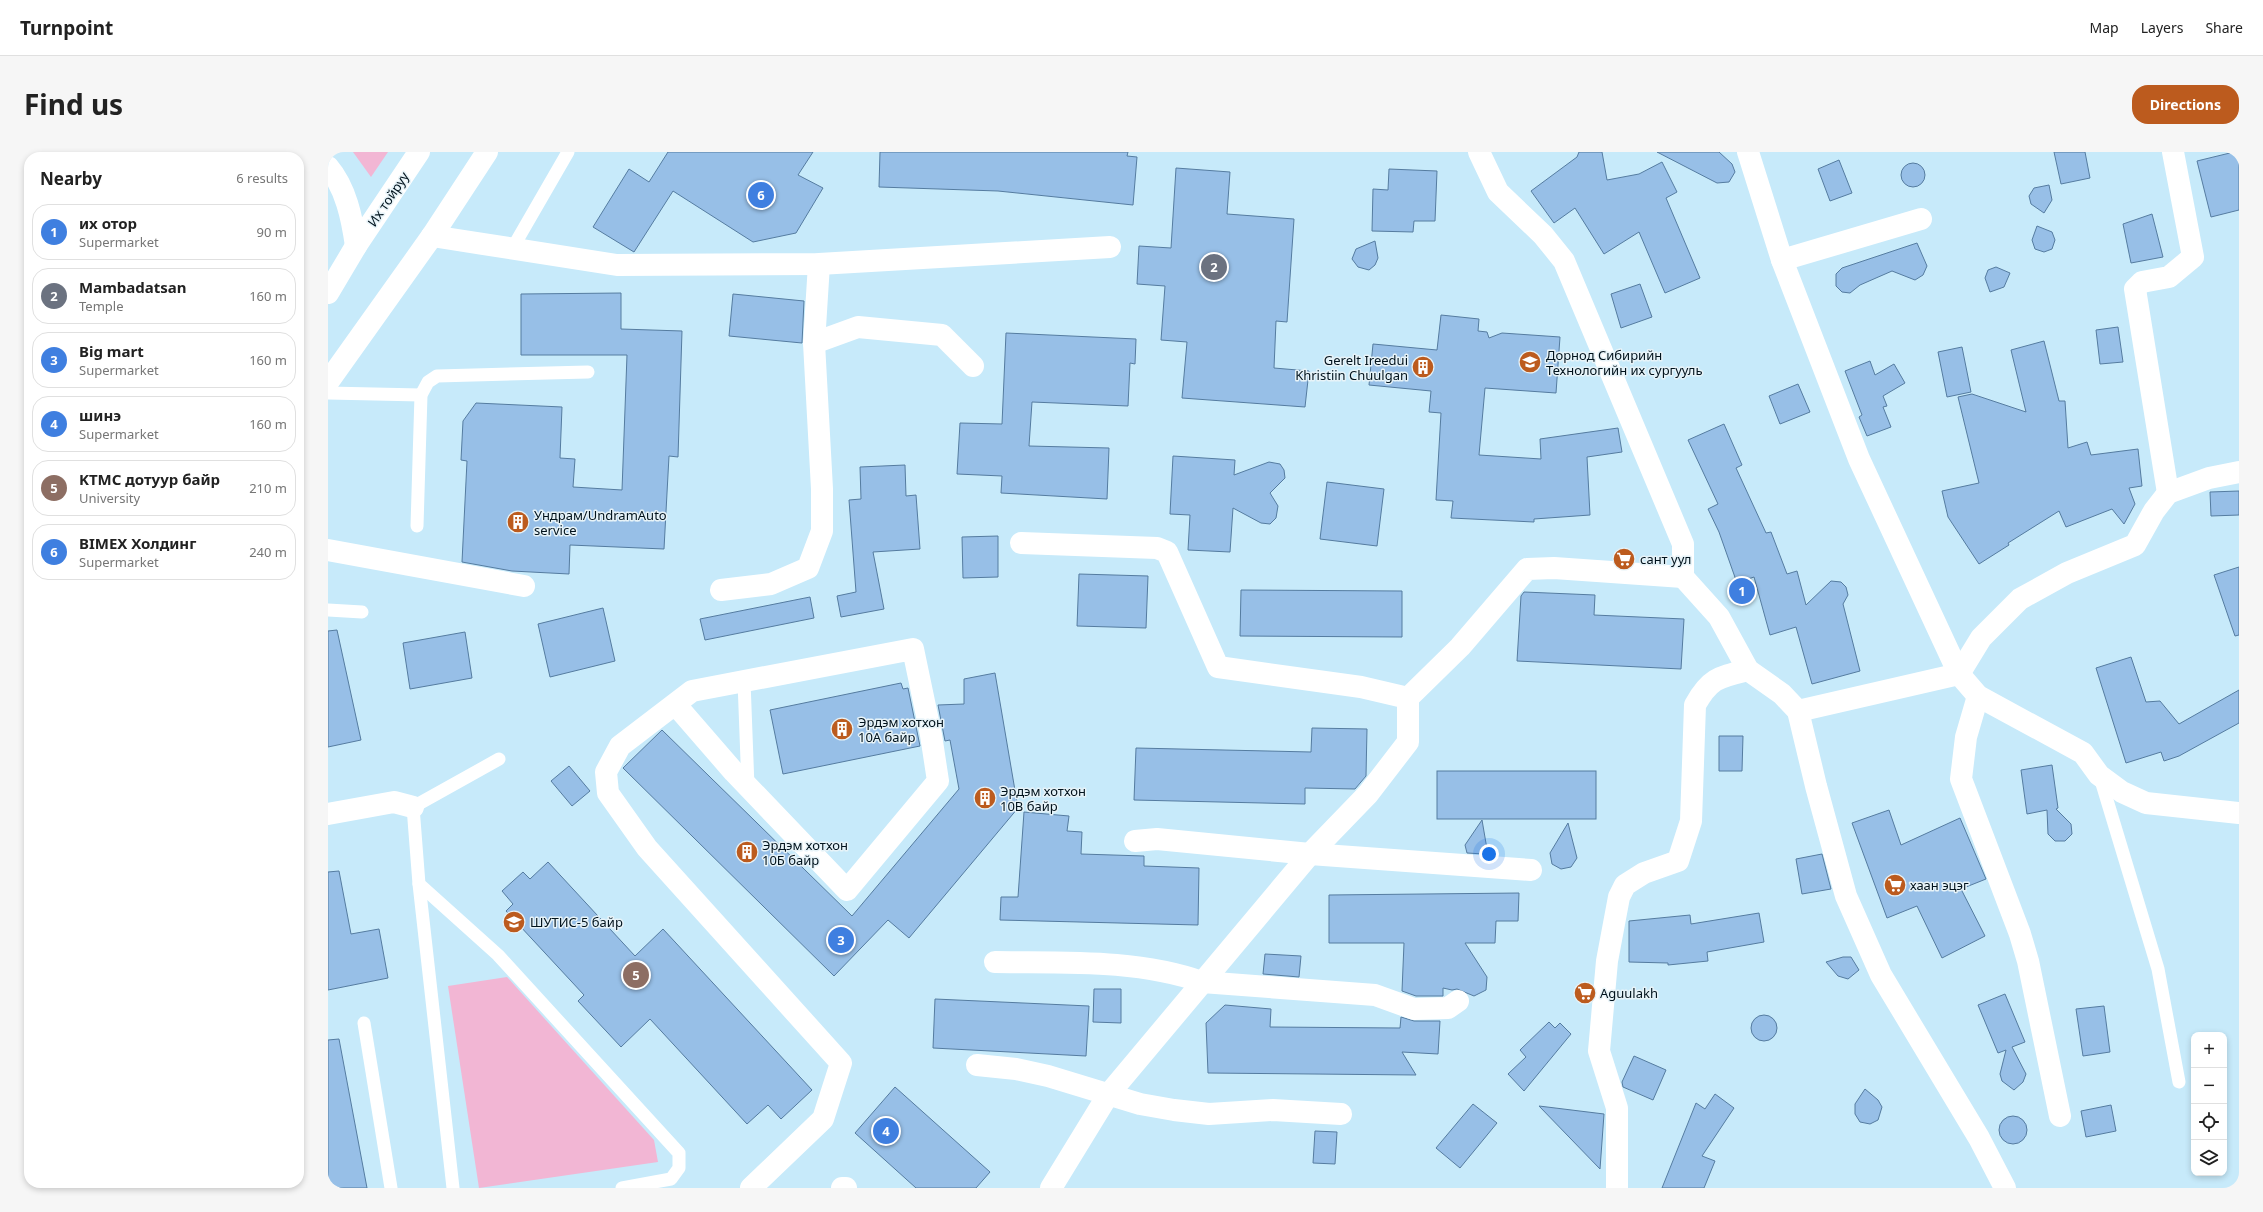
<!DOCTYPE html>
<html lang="en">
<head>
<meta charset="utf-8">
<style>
	:root { --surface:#fff; --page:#f6f6f6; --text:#222; --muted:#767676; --line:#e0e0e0; --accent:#bc5b1e }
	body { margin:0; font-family:"Noto Sans",sans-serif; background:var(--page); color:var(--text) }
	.controls { position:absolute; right:12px; bottom:12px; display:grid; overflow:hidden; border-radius:8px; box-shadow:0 2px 6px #0003 }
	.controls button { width:36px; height:36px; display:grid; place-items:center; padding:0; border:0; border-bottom:1px solid var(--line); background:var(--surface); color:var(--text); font:20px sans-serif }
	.you { position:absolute; left:1161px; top:702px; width:14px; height:14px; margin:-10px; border:3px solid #fff; border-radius:50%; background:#1a73e8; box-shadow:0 0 0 6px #1a73e833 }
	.badge { display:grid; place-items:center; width:26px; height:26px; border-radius:50%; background:var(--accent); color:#fff; font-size:13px; font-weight:700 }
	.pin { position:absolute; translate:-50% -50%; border:2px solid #fff; box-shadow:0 1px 4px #0006 }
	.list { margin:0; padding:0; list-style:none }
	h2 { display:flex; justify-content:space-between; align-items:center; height:52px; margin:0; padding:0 16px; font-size:17px }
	h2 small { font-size:13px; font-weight:400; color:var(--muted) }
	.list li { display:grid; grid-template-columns:26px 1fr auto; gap:12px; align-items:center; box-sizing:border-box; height:56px; margin:0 8px 8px; padding:0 8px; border:1px solid var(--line); border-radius:16px }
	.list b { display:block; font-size:15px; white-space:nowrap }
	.list p { margin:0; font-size:13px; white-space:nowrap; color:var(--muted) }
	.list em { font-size:13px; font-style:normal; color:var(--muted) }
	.icon { flex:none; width:22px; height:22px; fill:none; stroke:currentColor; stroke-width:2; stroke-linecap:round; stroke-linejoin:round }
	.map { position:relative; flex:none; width:1911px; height:1036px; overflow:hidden; border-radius:16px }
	header { display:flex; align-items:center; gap:24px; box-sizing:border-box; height:56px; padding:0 20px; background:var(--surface); border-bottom:1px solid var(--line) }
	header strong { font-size:19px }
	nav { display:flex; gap:22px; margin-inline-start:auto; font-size:14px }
	.intro { display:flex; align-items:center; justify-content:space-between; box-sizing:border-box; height:96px; padding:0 24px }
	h1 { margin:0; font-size:28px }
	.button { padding:10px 18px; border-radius:16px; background:var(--accent); color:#fff; font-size:14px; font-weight:700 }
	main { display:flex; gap:24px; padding:0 24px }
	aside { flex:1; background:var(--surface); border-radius:16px; box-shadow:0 2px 6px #0003 }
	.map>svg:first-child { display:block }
	.green { fill:#f2b6d4 }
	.building { fill:#97bfe7; stroke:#557ca0 }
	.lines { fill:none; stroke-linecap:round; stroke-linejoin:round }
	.service { stroke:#fff; stroke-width:13 }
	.minor { stroke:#fff; stroke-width:22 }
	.primary { stroke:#fff; stroke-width:22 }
	.labels { text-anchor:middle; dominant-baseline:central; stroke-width:3; stroke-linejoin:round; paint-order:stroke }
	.street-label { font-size:13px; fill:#00121c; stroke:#e7f3f8 }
	.poi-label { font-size:13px; fill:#00121c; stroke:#e7f3f8; text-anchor:start }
</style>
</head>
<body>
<header>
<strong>Turnpoint</strong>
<nav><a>Map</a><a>Layers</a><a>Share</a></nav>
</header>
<div class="intro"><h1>Find us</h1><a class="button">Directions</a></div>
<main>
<aside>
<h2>Nearby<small>6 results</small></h2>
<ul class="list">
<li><span class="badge" style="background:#3f7fe0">1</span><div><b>их отор</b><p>Supermarket</p></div><em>90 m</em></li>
<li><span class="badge" style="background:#6b7280">2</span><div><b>Mambadatsan</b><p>Temple</p></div><em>160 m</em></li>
<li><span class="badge" style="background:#3f7fe0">3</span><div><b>Big mart</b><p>Supermarket</p></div><em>160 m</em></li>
<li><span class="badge" style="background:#3f7fe0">4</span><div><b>шинэ</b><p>Supermarket</p></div><em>160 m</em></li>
<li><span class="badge" style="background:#8d6e63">5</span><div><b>KTMC дотуур байр</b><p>University</p></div><em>210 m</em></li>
<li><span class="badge" style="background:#3f7fe0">6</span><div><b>BIMEX Холдинг</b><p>Supermarket</p></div><em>240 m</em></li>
</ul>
</aside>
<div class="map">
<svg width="1911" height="1036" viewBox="0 0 1911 1036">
	<rect width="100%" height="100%" fill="#c7eafa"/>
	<g class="green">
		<path d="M 25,0 L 60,0 L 43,25 Z"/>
		<path d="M 179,825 L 326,988 L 330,1010 L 151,1036 L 120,834 Z"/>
	</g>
	<g class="building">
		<path d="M 340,0 L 485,0 L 470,23 L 495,36 L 468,81 L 425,90 L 345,39 L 306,100 L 265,75 L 301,17 L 321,30 Z"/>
		<path d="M 552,0 L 800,0 L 799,4 L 809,5 L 805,53 L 670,39 L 551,35 Z"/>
		<path d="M 1251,0 L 1274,0 L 1279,28 L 1311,22 L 1334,10 L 1349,40 L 1338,46 L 1372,126 L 1337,141 L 1311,80 L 1276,102 L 1247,56 L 1226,71 L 1203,39 L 1249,5 Z"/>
		<path d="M 1329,0 L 1391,0 L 1404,12 L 1407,20 L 1401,30 L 1389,31 Z"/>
		<path d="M 1726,0 L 1757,0 L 1762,26 L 1733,32 Z"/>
		<path d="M 1906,0 L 1911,0 L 1911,58 L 1883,65 L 1869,9 Z"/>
		<path d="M 1511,8 L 1524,41 L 1502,49 L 1490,17 Z"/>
		<circle cx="1585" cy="23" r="12"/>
		<path d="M 848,16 L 902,20 L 899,62 L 966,67 L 959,170 L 948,169 L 946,216 L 981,219 L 977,255 L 854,246 L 859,190 L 833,188 L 837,134 L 809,132 L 811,94 L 843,96 Z"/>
		<path d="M 1061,17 L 1109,19 L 1107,69 L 1086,69 L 1085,80 L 1044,79 L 1045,37 L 1060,38 Z"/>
		<path d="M 1721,33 L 1724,48 L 1716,61 L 1703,52 L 1701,44 L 1706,36 Z"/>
		<path d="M 1824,62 L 1835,105 L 1803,111 L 1795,72 Z"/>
		<path d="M 1709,74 L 1724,80 L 1727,88 L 1724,97 L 1716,100 L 1707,97 L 1704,88 Z"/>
		<path d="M 1047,89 L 1050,106 L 1047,113 L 1041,118 L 1030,115 L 1024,107 L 1028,97 Z"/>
		<path d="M 1589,91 L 1599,114 L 1595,123 L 1587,128 L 1564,119 L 1532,133 L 1522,141 L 1514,140 L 1508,134 L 1508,122 L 1514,116 Z"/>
		<path d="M 1668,115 L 1682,121 L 1676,135 L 1662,140 L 1657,126 L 1660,118 Z"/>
		<path d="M 1312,132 L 1324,165 L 1293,176 L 1283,142 Z"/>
		<path d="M 293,141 L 293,177 L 354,179 L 350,305 L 341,304 L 336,397 L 242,393 L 241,422 L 184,419 L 134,410 L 139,309 L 133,308 L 135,269 L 148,251 L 234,255 L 232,306 L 247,307 L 245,335 L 294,338 L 299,203 L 193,203 L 193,142 Z"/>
		<path d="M 405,142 L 476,149 L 474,191 L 401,184 Z"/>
		<path d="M 1113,163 L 1151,167 L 1150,179 L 1159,180 L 1161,186 L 1174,181 L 1232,185 L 1228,241 L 1157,236 L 1151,303 L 1213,307 L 1212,287 L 1290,276 L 1294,300 L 1259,305 L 1262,363 L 1206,367 L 1206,370 L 1123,366 L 1125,349 L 1108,348 L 1113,261 L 1101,260 L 1103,239 L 1041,233 L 1045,192 L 1109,198 Z"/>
		<path d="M 1790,175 L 1795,210 L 1772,212 L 1768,178 Z"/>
		<path d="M 678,181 L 808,187 L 807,212 L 802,211 L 800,254 L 704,250 L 701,294 L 781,296 L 779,347 L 673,341 L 674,324 L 629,322 L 632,271 L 674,272 Z"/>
		<path d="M 1716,189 L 1731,249 L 1737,249 L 1740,296 L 1759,290 L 1763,303 L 1810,297 L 1814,334 L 1801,336 L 1807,352 L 1796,372 L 1784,357 L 1738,375 L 1731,359 L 1680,391 L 1681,393 L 1651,412 L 1620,365 L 1614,339 L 1651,331 L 1630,245 L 1644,242 L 1698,260 L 1683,198 Z"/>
		<path d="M 1634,195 L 1643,240 L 1619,245 L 1610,200 Z"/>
		<path d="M 1542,209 L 1547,223 L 1566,212 L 1577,231 L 1555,244 L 1559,254 L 1555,255 L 1563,275 L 1539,284 L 1531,265 L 1534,263 L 1517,219 Z"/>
		<path d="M 1470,232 L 1482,260 L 1452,272 L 1441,244 Z"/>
		<path d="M 1396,272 L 1414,313 L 1408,316 L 1438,381 L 1443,380 L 1459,422 L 1469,419 L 1478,453 L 1503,429 L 1513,430 L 1518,435 L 1520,443 L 1515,452 L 1532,519 L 1484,532 L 1468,475 L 1442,483 L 1426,425 L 1409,431 L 1391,380 L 1380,357 L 1390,352 L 1360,288 Z"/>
		<path d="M 845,304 L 907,308 L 906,323 L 941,310 L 952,312 L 956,318 L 957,326 L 942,341 L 950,354 L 948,366 L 942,372 L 933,371 L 905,356 L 902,400 L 860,398 L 862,363 L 842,362 Z"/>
		<path d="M 577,313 L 578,344 L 588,343 L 592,397 L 545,400 L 556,457 L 513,465 L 509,444 L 528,440 L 521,348 L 533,347 L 532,315 Z"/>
		<path d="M 999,330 L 1056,337 L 1049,394 L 992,387 Z"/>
		<path d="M 1911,339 L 1911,363 L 1883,364 L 1882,340 Z"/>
		<path d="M 670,384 L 670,425 L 635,426 L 634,385 Z"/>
		<path d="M 1911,415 L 1911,483 L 1907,484 L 1886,423 Z"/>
		<path d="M 751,422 L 820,424 L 818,476 L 749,474 Z"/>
		<path d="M 913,438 L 1074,439 L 1074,485 L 912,484 Z"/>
		<path d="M 1196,440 L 1267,443 L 1266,463 L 1356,467 L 1353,517 L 1189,509 L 1193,444 Z"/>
		<path d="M 482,445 L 486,466 L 377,488 L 372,467 Z"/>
		<path d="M 275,456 L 287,509 L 222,525 L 210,472 Z"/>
		<path d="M 9,478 L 33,588 L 0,595 L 0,479 Z"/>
		<path d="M 137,480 L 144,526 L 82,537 L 75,491 Z"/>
		<path d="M 1803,505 L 1818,550 L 1832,549 L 1851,572 L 1911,538 L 1911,571 L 1851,604 L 1836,609 L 1833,600 L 1798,611 L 1768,516 Z"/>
		<path d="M 667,521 L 690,656 L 581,786 L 560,768 L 506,824 L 295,616 L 334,578 L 524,764 L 631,637 L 622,588 L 617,589 L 610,553 L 636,552 L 636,527 Z"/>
		<path d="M 573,531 L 575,537 L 580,536 L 592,594 L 455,622 L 442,558 Z"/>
		<path d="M 984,576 L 1039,577 L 1038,624 L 1027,637 L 977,636 L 977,652 L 806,648 L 808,596 L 983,600 Z"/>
		<path d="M 1391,584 L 1415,584 L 1414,619 L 1391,619 Z"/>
		<path d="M 1724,613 L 1730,656 L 1728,657 L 1743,672 L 1744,682 L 1737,689 L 1727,689 L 1720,682 L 1719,658 L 1699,662 L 1693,618 Z"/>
		<path d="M 241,614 L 262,639 L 244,654 L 223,629 Z"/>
		<rect x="1109" y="619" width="159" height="48"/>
		<path d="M 1561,658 L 1573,693 L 1632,666 L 1658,727 L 1633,737 L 1657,784 L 1614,806 L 1589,754 L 1559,766 L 1524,671 Z"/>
		<path d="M 696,660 L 741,664 L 739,679 L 754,680 L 753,702 L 816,704 L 816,714 L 871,716 L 870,773 L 672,768 L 673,745 L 690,745 Z"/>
		<path d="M 1154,668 L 1159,697 L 1156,702 L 1139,701 L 1137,693 Z"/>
		<path d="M 1240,671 L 1249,706 L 1243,715 L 1233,717 L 1224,712 L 1222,701 Z"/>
		<path d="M 1494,702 L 1503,737 L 1474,742 L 1468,707 Z"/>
		<path d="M 220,710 L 307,804 L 335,777 L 484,938 L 453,967 L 440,953 L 419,972 L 322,867 L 293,895 L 250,849 L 256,843 L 178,759 L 185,752 L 174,739 L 195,720 L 202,727 Z"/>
		<path d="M 11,719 L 23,782 L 51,777 L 60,826 L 0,838 L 0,720 Z"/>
		<path d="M 1191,741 L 1190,769 L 1168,769 L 1167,791 L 1137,791 L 1159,825 L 1158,838 L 1146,844 L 1129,837 L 1124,838 L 1115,836 L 1115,844 L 1088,844 L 1074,839 L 1076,791 L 1001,791 L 1001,743 Z"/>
		<path d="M 1431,761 L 1436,790 L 1379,800 L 1380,809 L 1340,813 L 1340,811 L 1301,810 L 1301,769 L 1362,763 L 1363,772 Z"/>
		<path d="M 937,802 L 973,804 L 971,825 L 935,822 Z"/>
		<path d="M 1515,805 L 1523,805 L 1531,818 L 1520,827 L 1510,824 L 1498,810 Z"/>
		<path d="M 766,837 L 793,837 L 793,871 L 765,870 Z"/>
		<path d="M 1677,842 L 1697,890 L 1684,895 L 1698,922 L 1695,930 L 1686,938 L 1674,929 L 1672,922 L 1678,898 L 1670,901 L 1650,853 Z"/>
		<path d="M 607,847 L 761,854 L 758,904 L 605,896 Z"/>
		<path d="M 897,853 L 943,857 L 942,875 L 1072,876 L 1073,865 L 1086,869 L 1112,869 L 1110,902 L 1074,900 L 1088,923 L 880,921 L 878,871 Z"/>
		<path d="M 1776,854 L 1782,900 L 1755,904 L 1748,857 Z"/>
		<circle cx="1436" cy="876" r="13"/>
		<path d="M 1221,870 L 1227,876 L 1232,871 L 1243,882 L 1196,939 L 1180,922 L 1198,905 L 1192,898 Z"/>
		<path d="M 11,887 L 39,1036 L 0,1036 L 0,888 Z"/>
		<path d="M 1306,904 L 1338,918 L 1325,948 L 1295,935 L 1294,930 Z"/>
		<path d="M 567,935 L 662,1020 L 648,1036 L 588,1036 L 527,981 Z"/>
		<path d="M 1537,937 L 1550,948 L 1554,955 L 1550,968 L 1542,972 L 1532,970 L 1527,962 L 1527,952 Z"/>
		<path d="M 1387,942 L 1406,956 L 1374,1004 L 1387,1009 L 1376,1036 L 1334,1036 L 1368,951 L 1377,957 Z"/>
		<path d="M 1145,952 L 1169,971 L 1132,1016 L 1108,996 Z"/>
		<path d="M 1783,953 L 1788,979 L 1758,985 L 1753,959 Z"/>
		<path d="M 1211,954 L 1276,962 L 1272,1017 Z"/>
		<circle cx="1685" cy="978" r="14"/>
		<path d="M 987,979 L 1009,980 L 1007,1012 L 985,1011 Z"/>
	</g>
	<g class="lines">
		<g class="service">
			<path d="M 184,97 L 240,0"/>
			<path d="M 0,241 L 93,243"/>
			<path d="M 89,374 L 93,243 L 100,230 L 109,224 L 260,220"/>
			<path d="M 0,458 L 34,460"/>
			<path d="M 416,529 L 420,635"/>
			<path d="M 171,607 L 85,655 L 91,732 L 170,803 L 351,1001 L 351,1016 L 343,1027 L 294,1036"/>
			<path d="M 1772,625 L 1830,817 L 1851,930"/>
			<path d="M 91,732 L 125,1036"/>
			<path d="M 36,871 L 63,1036"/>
		</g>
		<g class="minor">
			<path d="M 1151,0 L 1170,40 L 1215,83 L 1236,109 L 1355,392 L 1355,425 L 1391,465 L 1420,518 L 1454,542 L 1470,559 L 1488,634 L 1518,744 L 1553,823 L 1651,986 L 1677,1036"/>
			<path d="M 1420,0 L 1454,108 L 1531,307 L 1631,522 L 1650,544 L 1755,601 L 1771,623 L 1794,640 L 1818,651 L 1911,661"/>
			<path d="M 104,84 L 289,113 L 491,112 L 782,95"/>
			<path d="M 1454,108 L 1593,67"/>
			<path d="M 491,112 L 486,191 L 530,175 L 614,183 L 645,214"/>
			<path d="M 0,230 L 104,84 L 159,0"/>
			<path d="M 1840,341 L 1807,137 L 1814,130 L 1841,125 L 1865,105 L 1845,0"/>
			<path d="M 693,391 L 829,396 L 839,400 L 890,515 L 1033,535 L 1080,546"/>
			<path d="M 0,398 L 196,434"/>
			<path d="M 393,438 L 443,432 L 480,416 L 494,379 L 494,337 L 486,191"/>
			<path d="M 1650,544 L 1638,585 L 1633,627 L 1692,782 L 1700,809 L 1732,964"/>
			<path d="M 347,552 L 406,620 L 519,738 L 610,629 L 603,583 L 585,497 L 364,539 L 292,594 L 278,620 L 280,641 L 319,696 L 513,911 L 495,967 L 423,1036"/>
			<path d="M 1470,559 L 1631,522 L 1653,486 L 1692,447 L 1739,421 L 1807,393 L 1826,359 L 1840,341 L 1881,326 L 1911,320"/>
			<path d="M 0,662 L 66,650 L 85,655"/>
			<path d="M 807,689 L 829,687 L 982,702 L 1203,718"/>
			<path d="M 667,810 C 736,811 809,807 874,830 L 1047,843 L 1086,857 L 1120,856 L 1130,849"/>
			<path d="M 649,913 L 688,917 L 720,924 L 812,952 L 846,958 L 881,962 L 945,958 L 1013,962"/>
			<path d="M 514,1036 L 518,1036"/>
			<path d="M 723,1036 L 780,943 L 982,702 L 1040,642 L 1080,590 L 1080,546 L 1132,495 L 1199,417 L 1226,416 L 1355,425"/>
			<path d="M 1289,1036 L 1289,956 L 1271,899 L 1279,809 L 1291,745 L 1297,733 L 1316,721 L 1350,709 L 1363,669 L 1367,553 C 1382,526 1391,525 1420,518"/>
		</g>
		<g class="primary">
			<path d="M 0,15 C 18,36 24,66 28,94"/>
			<path d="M 0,141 L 28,94 L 91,0"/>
		</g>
	</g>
	<defs>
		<g id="university-disc" transform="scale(1.15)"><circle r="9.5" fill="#bc5b1e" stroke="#e7f3f8"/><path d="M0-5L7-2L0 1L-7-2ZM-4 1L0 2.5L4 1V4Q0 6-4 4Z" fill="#fff"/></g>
		<g id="building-disc" transform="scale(1.15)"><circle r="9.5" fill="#bc5b1e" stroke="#e7f3f8"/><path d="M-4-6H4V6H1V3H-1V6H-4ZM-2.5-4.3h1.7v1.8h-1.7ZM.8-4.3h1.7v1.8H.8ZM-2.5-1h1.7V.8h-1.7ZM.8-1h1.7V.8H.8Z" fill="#fff"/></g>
		<g id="supermarket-disc" transform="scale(1.15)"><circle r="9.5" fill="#bc5b1e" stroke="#e7f3f8"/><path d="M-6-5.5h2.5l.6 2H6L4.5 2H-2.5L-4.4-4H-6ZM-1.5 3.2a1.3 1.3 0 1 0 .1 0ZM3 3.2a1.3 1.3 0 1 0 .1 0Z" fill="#fff"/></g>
	</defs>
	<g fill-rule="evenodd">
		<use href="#university-disc" x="1202" y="210"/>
		<use href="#building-disc" x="1095" y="215"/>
		<use href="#building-disc" x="190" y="370"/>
		<use href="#supermarket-disc" x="1296" y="407"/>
		<use href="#building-disc" x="514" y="577"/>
		<use href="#building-disc" x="657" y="646"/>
		<use href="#building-disc" x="419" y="700"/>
		<use href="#supermarket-disc" x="1567" y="733"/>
		<use href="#university-disc" x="186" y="770"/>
		<use href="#supermarket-disc" x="1257" y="841"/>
	</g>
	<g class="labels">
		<g class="street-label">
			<text transform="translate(60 47) rotate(-56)">Их тойруу</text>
		</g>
		<g class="poi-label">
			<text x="1218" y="203">Дорнод Сибирийн<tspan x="1218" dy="15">Технологийн их сургууль</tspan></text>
			<text x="1080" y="208" text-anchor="end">Gerelt Ireedui<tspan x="1080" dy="15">Khristiin Chuulgan</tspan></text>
			<text x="206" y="363">Ундрам/UndramAuto<tspan x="206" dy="15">service</tspan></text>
			<text x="1312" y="407">сант уул</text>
			<text x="530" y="570">Эрдэм хотхон<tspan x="530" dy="15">10А байр</tspan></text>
			<text x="672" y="639">Эрдэм хотхон<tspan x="672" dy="15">10В байр</tspan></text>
			<text x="434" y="693">Эрдэм хотхон<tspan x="434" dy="15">10Б байр</tspan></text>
			<text x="1582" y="733">хаан эцэг</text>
			<text x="202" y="770">ШУТИС-5 байр</text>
			<text x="1272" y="841">Aguulakh</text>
		</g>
	</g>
</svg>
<div class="controls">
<button>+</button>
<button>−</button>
<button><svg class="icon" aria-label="locate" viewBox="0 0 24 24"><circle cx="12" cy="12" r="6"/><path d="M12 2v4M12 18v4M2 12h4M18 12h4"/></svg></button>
<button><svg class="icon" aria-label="layers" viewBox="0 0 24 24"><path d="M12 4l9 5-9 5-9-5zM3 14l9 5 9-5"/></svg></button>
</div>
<div class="you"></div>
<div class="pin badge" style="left:1414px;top:439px;background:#3f7fe0">1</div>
<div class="pin badge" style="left:886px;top:115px;background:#6b7280">2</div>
<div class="pin badge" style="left:513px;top:788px;background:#3f7fe0">3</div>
<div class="pin badge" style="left:558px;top:979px;background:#3f7fe0">4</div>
<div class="pin badge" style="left:308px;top:823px;background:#8d6e63">5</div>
<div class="pin badge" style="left:433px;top:43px;background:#3f7fe0">6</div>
</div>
</main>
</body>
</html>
